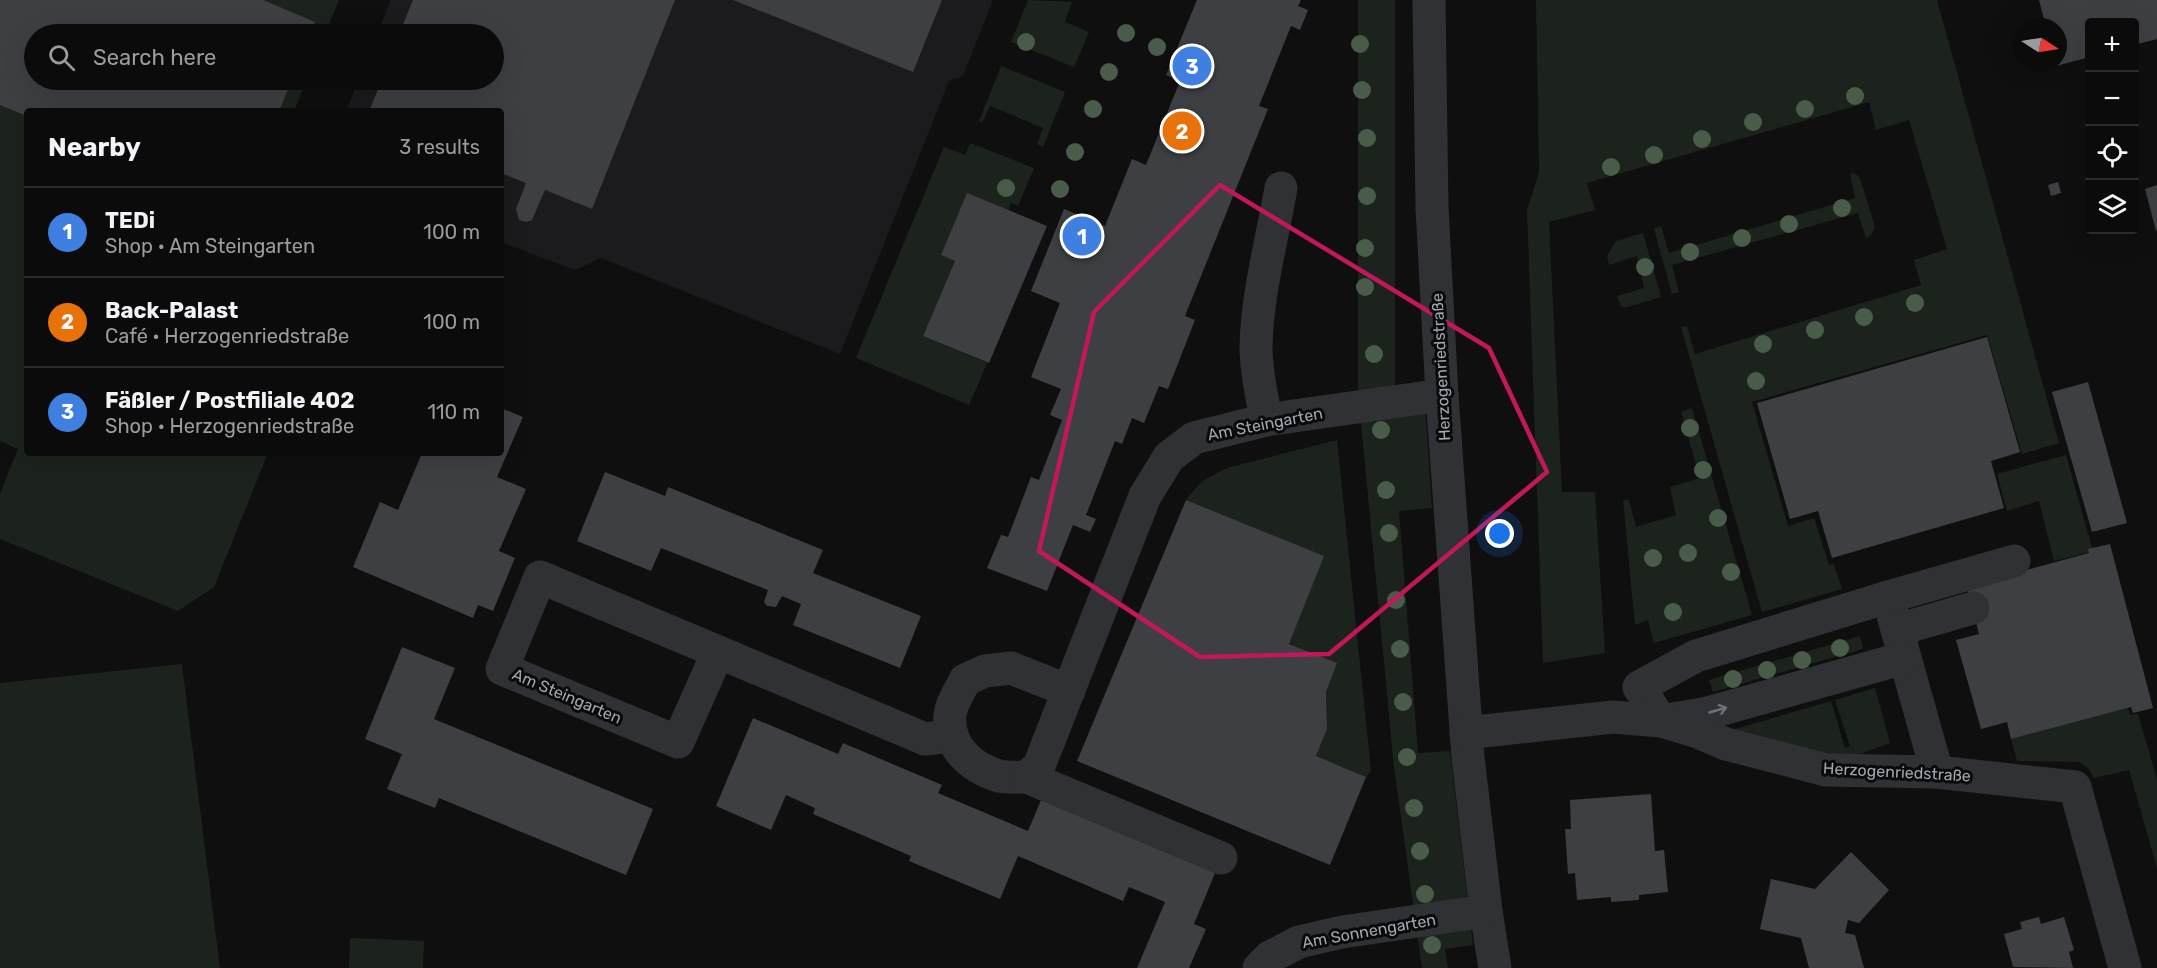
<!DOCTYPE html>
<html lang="en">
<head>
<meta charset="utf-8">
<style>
	:root { --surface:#0b0b0c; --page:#19191a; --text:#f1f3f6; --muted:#9a9b9d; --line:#2b2b2d; --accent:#ea580c }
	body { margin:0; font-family:Rubik,sans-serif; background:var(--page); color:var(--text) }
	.controls { position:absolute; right:18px; top:18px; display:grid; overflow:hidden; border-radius:6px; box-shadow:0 6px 24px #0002 }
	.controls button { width:54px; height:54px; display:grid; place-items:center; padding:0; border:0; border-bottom:2px solid var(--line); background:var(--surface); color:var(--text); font:30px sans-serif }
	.compass { position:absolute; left:2013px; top:18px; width:54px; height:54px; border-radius:50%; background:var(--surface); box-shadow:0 6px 24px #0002; rotate:102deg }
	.you { position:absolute; left:1500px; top:534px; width:21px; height:21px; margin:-15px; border:4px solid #fff; border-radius:50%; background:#1a73e8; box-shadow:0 0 0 9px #1a73e833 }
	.badge { display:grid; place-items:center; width:39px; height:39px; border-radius:50%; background:var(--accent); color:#fff; font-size:20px; font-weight:700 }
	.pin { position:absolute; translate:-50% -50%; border:3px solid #fff; box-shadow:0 2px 6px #0006 }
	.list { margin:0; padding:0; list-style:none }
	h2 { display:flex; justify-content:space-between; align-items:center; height:78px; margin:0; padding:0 24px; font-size:26px }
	h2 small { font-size:20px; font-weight:400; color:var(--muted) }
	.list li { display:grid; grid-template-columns:39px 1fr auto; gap:18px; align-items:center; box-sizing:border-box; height:90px; padding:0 24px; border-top:2px solid var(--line) }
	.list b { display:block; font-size:22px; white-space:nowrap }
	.list p { margin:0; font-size:20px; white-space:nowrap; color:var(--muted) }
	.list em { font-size:20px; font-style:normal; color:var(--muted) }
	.icon { flex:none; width:33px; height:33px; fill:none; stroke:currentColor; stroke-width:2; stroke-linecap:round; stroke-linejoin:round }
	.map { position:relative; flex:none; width:2157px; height:968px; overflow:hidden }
	.search { position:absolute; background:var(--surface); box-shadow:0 6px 24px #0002; left:24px; top:24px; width:480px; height:66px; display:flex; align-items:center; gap:15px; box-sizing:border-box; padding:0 21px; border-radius:33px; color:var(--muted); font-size:22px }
	.panel { position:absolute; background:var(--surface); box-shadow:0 6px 24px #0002; left:24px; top:108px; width:480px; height:348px; border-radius:6px }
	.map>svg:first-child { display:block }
	.built { fill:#1b1b1d }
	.green { fill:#1c231c }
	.building { fill:#3e3f43 }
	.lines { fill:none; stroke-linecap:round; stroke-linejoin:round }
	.minor { stroke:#303135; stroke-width:33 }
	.tree { fill:#495c4a }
	.oneway { stroke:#6e7179 }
	.marked { fill:none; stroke:#c2185b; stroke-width:4.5; stroke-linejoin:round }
	.labels { text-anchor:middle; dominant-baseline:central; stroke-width:6; stroke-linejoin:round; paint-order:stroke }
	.street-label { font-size:16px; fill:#a1a6b1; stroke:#0a0a0b }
</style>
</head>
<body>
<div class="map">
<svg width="2157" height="968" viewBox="0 0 2157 968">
	<rect width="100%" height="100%" fill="#0f0f10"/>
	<path class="built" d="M 391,0 L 993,0 L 963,76 L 949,81 L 840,354 L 601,258 L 575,270 L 501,242 L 501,111 L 346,111 L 359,80 L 494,80 L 494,34 L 377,34 Z"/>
	<g class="green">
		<path d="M 0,0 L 339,0 L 325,34 L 34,34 L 34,80 L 307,80 L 294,111 L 27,111 L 27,453 L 268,453 L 214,587 L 178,611 L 0,539 L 0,494 L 18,449 L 0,441 Z"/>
		<path d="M 1028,0 L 1072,2 L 1065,22 L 1089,32 L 1074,67 L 1011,42 Z"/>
		<path d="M 1358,0 L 1395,0 L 1395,389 L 1424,391 L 1432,508 L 1399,511 L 1418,753 L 1450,751 L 1473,945 L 1445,949 L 1448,968 L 1422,968 L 1394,767 L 1358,392 Z"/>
		<path d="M 1536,0 L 1937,0 L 2059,443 L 2022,454 L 1987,335 L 1752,402 L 1788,526 L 1814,518 L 1829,565 L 1834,564 L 1842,589 L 1762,612 L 1681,327 L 1687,326 L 1695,354 L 1921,285 L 1914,260 L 1947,249 L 1909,120 L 1876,130 L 1869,102 L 1587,183 L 1595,210 L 1549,222 L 1562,492 L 1595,492 L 1605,653 L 1543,663 L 1527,210 L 1539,172 Z"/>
		<path d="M 1001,66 L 1065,92 L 1043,147 L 1037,144 L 1043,128 L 990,106 L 982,123 L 979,121 Z"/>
		<path d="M 970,143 L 1034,168 L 1018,206 L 1011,203 L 1006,217 L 941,255 L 955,261 L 923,336 L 987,363 L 969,405 L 856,358 L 944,147 L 965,155 Z"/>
		<path d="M 1850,173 L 1856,174 L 1860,178 L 1875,227 L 1872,234 L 1866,238 L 1858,213 L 1672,265 L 1679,292 L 1672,294 L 1654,229 L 1661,226 L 1669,253 L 1855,198 Z"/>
		<path d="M 1643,233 L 1661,297 L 1624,308 L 1621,306 L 1617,296 L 1644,288 L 1637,256 L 1609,265 L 1607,256 L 1616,241 Z"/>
		<path d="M 1692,408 L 1752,615 L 1654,643 L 1648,620 L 1635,625 L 1623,500 L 1629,500 L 1636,527 L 1676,515 L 1670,487 L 1700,478 L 1681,412 Z"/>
		<path d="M 1337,440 L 1371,771 L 1366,777 L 1316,756 L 1327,729 L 1326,692 L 1336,663 L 1289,644 L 1323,556 L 1186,500 L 1202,481 L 1227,468 Z"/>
		<path d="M 2066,455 L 2093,551 L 2054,561 L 2039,501 L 2007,511 L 1997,474 Z"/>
		<path d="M 1860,636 L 1863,649 L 1713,692 L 1709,680 Z"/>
		<path d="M 182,664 L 220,968 L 0,968 L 0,683 Z"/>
		<path d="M 1875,688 L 1890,743 L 1863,753 L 1839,757 L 1734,731 L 1735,729 L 1831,701 L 1845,748 L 1850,746 L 1835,700 Z"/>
		<path d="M 2128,708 L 2130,715 L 2138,714 L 2157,779 L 2157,868 L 2129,770 L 2094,778 L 2089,769 L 2079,762 L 2017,761 L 2011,739 Z"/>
		<path d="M 350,938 L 424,941 L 423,968 L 349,968 Z"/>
	</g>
	<g class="building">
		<path d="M 0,0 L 263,0 L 315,22 L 310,34 L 34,34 L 34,80 L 292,80 L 279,111 L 27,111 L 27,116 L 0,105 Z"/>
		<path d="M 413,0 L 675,0 L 592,209 L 545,190 L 532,220 L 526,222 L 519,220 L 516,209 L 526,183 L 501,173 L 501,111 L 369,111 L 382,80 L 494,80 L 494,34 L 399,34 Z"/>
		<path d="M 733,0 L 942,0 L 913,72 Z"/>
		<path d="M 1197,0 L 1301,0 L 1298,6 L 1308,10 L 1300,30 L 1291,26 L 1259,106 L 1268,109 L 1185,316 L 1195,320 L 1168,389 L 1159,386 L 1144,423 L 1132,418 L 1122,444 L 1115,441 L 1086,515 L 1096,519 L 1090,532 L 1073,525 L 1047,591 L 987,568 L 1001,535 L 1008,537 L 1031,477 L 1039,480 L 1062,420 L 1050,415 L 1061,389 L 1031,377 L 1060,303 L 1031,291 L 1064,209 L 1105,226 L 1132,159 L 1146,165 L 1180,81 L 1166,75 Z"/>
		<path d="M 2039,0 L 2157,0 L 2157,39 L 2134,45 L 2134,22 L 2090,22 L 2090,57 L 2056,66 L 2055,63 L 2058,63 L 2058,27 L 2046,27 Z"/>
		<path d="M 2058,182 L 2061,193 L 2051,196 L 2048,185 Z"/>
		<path d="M 2157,185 L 2157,230 L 2156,231 L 2145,189 Z"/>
		<path d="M 967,193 L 1047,226 L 989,363 L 923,336 L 955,261 L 941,255 Z"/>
		<path d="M 1987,337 L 2020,452 L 1991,461 L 2004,508 L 1832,558 L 1818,511 L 1790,519 L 1757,403 Z"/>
		<path d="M 2088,382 L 2127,523 L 2092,532 L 2052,392 Z"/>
		<path d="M 501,408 L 523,417 L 497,477 L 526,489 L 499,551 L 515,558 L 493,611 L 478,605 L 473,618 L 353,567 L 380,502 L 398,510 L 422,453 L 443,455 L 443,453 L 501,453 Z"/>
		<path d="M 605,472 L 665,496 L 668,487 L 823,550 L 813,573 L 921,616 L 900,668 L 793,625 L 801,604 L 782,596 L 776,607 L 767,606 L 764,602 L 768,590 L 661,548 L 651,571 L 577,541 Z"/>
		<path d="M 1186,500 L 1324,556 L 1289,644 L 1337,663 L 1326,692 L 1327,729 L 1316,756 L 1366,777 L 1330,865 L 1077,761 Z"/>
		<path d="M 2110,544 L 2153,708 L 2133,713 L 2131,707 L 2011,739 L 2007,722 L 1981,729 L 1956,640 L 1979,634 L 1967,586 L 2089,553 L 2088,549 Z"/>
		<path d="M 402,647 L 455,668 L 434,719 L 653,809 L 626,875 L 439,798 L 435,808 L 387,789 L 402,754 L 365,739 Z"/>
		<path d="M 753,718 L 838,754 L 843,743 L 942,785 L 938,793 L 1028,831 L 1044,793 L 1215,873 L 1194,924 L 1206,929 L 1189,968 L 1137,968 L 1165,902 L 1129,887 L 1123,901 L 1018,856 L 1000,899 L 909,861 L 911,856 L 813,814 L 815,808 L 786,795 L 771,830 L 716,806 Z"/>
		<path d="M 1651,794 L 1655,851 L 1664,850 L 1668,892 L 1639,895 L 1639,900 L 1611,902 L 1611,897 L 1577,900 L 1575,873 L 1568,874 L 1565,829 L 1571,829 L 1570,800 Z"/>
		<path d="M 1851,852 L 1889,890 L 1859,923 L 1848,920 L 1845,933 L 1855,935 L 1864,968 L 1809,968 L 1801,938 L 1760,929 L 1771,879 L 1815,889 Z"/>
		<path d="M 2039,917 L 2041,924 L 2064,917 L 2074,950 L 2069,952 L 2073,968 L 2013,967 L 2004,934 L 2022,929 L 2020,922 Z"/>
	</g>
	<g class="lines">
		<g class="minor">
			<path d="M 1429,0 L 1432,207 L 1442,395 L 1468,757 L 1486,911 L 1495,968"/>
			<path d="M 1266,420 C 1262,396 1256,372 1256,347 C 1257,294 1272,240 1281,188"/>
			<path d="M 1888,597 L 1937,772"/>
			<path d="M 1897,630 L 1973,608"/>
			<path d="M 718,652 L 678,742 L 502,669 L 540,577 L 925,739 L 951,736"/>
			<path d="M 1904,658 L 1708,713 L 1661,721 L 1639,687 L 1696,656 L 1888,597 L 2014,561"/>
			<path d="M 1069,691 L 1011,668 L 985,671 L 965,680 C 960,691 951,704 950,715 C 947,746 971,768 999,776 C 1007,778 1018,777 1027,777 L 1039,766 L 1145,496 L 1169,457 L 1194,438 L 1266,420 L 1442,395"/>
			<path d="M 1466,733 L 1613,717 L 1661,721 L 1698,732 L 1726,744 L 1826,770 L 1937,772 L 2075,787 L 2125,968"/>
			<path d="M 1027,777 L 1221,858"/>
			<path d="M 1259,968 L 1270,957 L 1299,942 L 1342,932 L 1486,911"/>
		</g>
	</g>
	<g class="tree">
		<circle cx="1126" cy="33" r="9"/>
		<circle cx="1026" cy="42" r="9"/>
		<circle cx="1360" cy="44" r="9"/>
		<circle cx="1157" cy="47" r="9"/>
		<circle cx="1109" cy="72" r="9"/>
		<circle cx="1362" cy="90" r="9"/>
		<circle cx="1855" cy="96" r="9"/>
		<circle cx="1093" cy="109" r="9"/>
		<circle cx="1805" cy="109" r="9"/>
		<circle cx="1753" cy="122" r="9"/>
		<circle cx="1367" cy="138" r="9"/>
		<circle cx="1702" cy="139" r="9"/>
		<circle cx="1075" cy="152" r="9"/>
		<circle cx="1654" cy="155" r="9"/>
		<circle cx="1611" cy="167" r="9"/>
		<circle cx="1006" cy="188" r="9"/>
		<circle cx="1060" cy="189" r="9"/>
		<circle cx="1367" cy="196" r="9"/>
		<circle cx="1842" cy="208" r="9"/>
		<circle cx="1789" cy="224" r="9"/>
		<circle cx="1742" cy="238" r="9"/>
		<circle cx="1365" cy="248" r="9"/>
		<circle cx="1690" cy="252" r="9"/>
		<circle cx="1645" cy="267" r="9"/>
		<circle cx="1365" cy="287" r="9"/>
		<circle cx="1915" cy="303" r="9"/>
		<circle cx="1864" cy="317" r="9"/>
		<circle cx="1815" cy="330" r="9"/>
		<circle cx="1763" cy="344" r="9"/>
		<circle cx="1374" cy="354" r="9"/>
		<circle cx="1756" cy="381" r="9"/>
		<circle cx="1690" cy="428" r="9"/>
		<circle cx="1381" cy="430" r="9"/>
		<circle cx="1703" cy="470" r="9"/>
		<circle cx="1386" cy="490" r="9"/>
		<circle cx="1718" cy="518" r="9"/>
		<circle cx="1389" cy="533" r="9"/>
		<circle cx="1688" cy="553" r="9"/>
		<circle cx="1653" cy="558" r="9"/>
		<circle cx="1731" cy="572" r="9"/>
		<circle cx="1396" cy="600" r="9"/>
		<circle cx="1673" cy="612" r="9"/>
		<circle cx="1840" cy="648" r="9"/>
		<circle cx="1400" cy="649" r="9"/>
		<circle cx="1802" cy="660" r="9"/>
		<circle cx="1767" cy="670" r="9"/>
		<circle cx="1733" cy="679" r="9"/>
		<circle cx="1403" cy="702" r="9"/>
		<circle cx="1407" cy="757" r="9"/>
		<circle cx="1414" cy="808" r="9"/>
		<circle cx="1420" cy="851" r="9"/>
		<circle cx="1425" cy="894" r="9"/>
		<circle cx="1432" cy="945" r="9"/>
	</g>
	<defs><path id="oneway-shaft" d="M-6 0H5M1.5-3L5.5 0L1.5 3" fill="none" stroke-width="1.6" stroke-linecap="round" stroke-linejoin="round" transform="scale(1.5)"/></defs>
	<use class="oneway" href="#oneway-shaft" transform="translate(1718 710) rotate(-16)"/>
	<path class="marked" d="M 1220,185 L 1489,348 L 1547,472 L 1329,654 L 1200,657 L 1039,551 L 1094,312 Z"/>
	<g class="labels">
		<g class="street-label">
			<text transform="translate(1441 367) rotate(-93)">Herzogenriedstraße</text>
			<text transform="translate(1265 424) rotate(-11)">Am Steingarten</text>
			<text transform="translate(567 696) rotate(23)">Am Steingarten</text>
			<text transform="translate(1897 772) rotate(3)">Herzogenriedstraße</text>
			<text transform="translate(1369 931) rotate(-10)">Am Sonnengarten</text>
		</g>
	</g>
</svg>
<div class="controls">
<button>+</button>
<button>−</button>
<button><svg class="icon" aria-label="locate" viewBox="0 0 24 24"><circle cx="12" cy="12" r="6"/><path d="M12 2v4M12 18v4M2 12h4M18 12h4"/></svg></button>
<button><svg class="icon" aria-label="layers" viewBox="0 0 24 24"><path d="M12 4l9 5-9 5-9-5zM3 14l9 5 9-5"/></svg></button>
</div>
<svg class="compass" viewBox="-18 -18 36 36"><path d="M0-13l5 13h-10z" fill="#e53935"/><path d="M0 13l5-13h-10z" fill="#9a9b9d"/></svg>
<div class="you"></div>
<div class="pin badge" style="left:1082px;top:236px;background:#3f7fe0">1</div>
<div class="pin badge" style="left:1182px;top:131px;background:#e8710a">2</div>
<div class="pin badge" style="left:1192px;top:66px;background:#3f7fe0">3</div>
<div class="search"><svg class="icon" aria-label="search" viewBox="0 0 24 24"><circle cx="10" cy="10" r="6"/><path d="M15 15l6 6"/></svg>Search here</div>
<section class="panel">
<h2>Nearby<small>3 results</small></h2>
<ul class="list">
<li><span class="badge" style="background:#3f7fe0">1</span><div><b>TEDi</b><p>Shop · Am Steingarten</p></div><em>100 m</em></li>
<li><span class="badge" style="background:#e8710a">2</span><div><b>Back-Palast</b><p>Café · Herzogenriedstraße</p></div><em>100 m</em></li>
<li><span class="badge" style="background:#3f7fe0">3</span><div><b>Fäßler / Postfiliale 402</b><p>Shop · Herzogenriedstraße</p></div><em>110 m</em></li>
</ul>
</section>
</div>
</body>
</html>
